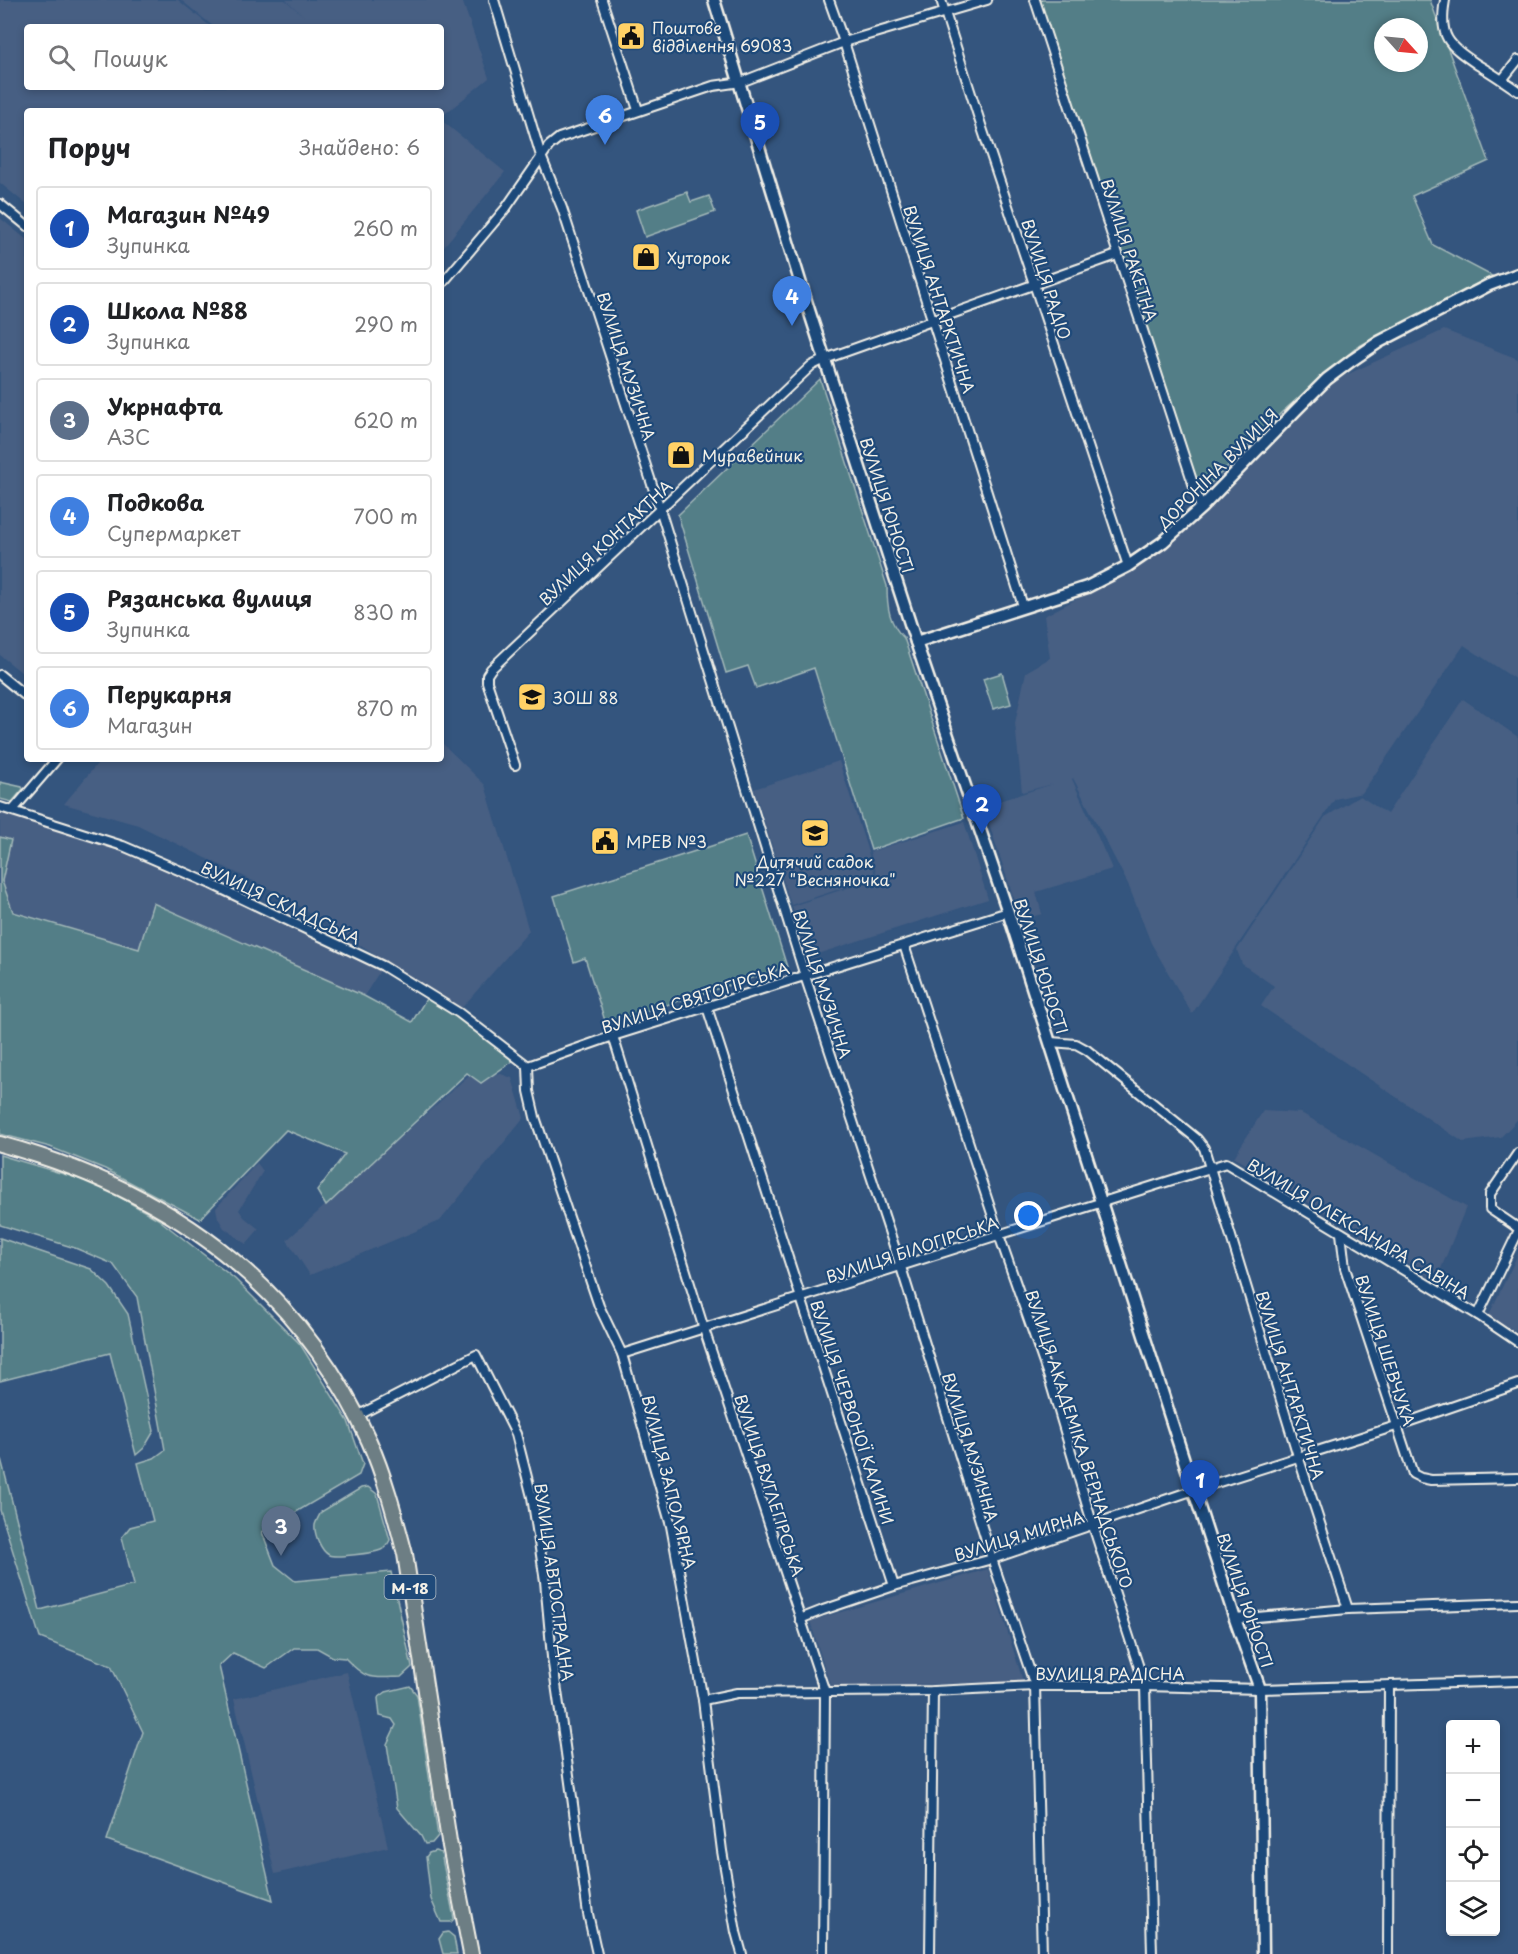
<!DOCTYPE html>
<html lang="uk">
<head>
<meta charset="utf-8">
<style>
	:root { --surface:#fff; --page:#f6f6f6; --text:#202124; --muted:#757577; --line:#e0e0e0; --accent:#847042 }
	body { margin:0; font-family:"Playpen Sans",sans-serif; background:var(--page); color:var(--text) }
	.controls { position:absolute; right:18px; bottom:18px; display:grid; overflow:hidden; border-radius:6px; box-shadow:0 3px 9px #0003 }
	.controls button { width:54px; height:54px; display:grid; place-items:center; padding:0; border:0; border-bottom:2px solid var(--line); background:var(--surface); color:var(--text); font:30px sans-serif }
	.compass { position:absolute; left:1374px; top:18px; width:54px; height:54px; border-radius:50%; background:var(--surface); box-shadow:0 3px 9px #0003; rotate:117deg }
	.you { position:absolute; left:1029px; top:1216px; width:21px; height:21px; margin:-15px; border:4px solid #fff; border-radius:50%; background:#1a73e8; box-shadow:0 0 0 9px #1a73e833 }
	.badge { display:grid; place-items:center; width:39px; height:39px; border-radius:50%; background:var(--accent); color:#fff; font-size:20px; font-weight:700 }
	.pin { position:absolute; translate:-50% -50px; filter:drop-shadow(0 2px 3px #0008) }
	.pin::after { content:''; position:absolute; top:32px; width:21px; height:18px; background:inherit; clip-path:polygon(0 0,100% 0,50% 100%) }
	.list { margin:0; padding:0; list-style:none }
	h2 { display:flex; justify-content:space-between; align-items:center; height:78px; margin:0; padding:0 24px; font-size:26px }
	h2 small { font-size:20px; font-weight:400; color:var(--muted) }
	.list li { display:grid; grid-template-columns:39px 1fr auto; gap:18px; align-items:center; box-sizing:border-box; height:84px; margin:0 12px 12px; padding:0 12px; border:2px solid var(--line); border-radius:6px }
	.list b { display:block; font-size:22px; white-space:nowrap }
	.list p { margin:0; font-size:20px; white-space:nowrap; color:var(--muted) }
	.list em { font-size:20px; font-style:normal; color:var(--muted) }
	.icon { flex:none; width:33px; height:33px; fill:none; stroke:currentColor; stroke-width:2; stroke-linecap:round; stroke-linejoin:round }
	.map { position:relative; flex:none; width:1518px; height:1954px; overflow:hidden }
	.search { position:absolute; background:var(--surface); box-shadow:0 3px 9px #0003; left:24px; top:24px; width:420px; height:66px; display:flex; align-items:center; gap:15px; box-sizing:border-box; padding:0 21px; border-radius:6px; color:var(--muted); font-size:22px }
	.panel { position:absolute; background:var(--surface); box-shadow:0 3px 9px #0003; left:24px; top:108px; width:420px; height:654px; border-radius:6px }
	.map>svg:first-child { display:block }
	.built { fill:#475f83 }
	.green { fill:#527e87; stroke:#a3b8b8; stroke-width:1.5; fill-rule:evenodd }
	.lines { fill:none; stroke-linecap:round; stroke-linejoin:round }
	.street-casing { stroke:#f4f1e8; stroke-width:12 }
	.secondary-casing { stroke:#f4f1e8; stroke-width:15 }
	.highway-casing { stroke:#f4f1e8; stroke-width:18 }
	.street { stroke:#1f4a7a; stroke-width:8 }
	.secondary { stroke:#1f4a7a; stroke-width:10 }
	.highway { stroke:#6d7e84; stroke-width:14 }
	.labels { text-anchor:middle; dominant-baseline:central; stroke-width:4.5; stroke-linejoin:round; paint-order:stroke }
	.shield { fill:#1f4a7a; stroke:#b4bfc7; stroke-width:1.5 }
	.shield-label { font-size:15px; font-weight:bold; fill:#f4f1e8 }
	.poi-label { font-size:16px; fill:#f4f1e8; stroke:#1f4a7a; text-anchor:start }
	.street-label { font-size:16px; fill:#f4f1e8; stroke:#1f4a7a }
</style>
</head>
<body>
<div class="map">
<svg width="1518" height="1954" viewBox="0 0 1518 1954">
	<rect width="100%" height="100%" fill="#34557e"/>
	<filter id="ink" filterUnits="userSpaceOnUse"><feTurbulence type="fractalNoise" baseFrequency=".0167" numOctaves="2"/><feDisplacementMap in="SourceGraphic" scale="12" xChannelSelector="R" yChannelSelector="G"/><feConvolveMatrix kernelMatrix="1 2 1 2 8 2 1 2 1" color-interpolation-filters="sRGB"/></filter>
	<g filter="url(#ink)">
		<g class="built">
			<path d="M 0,0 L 178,0 L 211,27 L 27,27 L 27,87 L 284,87 L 287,90 L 285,87 L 441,87 L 441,27 L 214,27 L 181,0 L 285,0 L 305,17 L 286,0 L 462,0 L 489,78 L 441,117 L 441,111 L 27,111 L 27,205 L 0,183 Z"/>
			<path d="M 441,120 L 505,172 L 441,250 Z"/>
			<path d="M 0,218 L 27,240 L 27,677 L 0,655 Z"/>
			<path d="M 1444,330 L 1518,359 L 1518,681 L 1464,645 L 1362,793 L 1335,799 L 1192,1014 L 1151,943 L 1128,884 L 1073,778 L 1072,779 L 1112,869 L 1036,892 L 1042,914 L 1021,920 L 983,806 L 1053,784 L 1022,792 L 1015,723 L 1026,672 L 1050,658 L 1044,616 L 1130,571 L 1166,546 L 1333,381 Z"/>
			<path d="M 1463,699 L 1518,737 L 1518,1119 L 1501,1137 L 1463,1142 L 1261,1006 L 1274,986 L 1242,964 L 1237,950 L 1325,817 L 1360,796 L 1387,814 Z"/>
			<path d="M 441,742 L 485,785 L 529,931 L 460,1010 L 282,895 L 138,825 L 64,804 L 101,759 L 441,759 Z"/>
			<path d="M 839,761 L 876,877 L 791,905 L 754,789 Z"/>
			<path d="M 0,807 L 123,846 L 383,966 L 364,996 L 154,903 L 139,949 L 13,912 L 2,881 L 11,840 L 0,837 Z"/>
			<path d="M 964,822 L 988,899 L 808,957 L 792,906 L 878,878 L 870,852 Z"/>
			<path d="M 501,1074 L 512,1078 L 524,1118 L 440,1221 L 310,1275 L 287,1240 L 468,1076 Z"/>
			<path d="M 1263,1111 L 1301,1113 L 1466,1207 L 1436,1281 L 1234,1157 Z"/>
			<path d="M 257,1163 L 263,1171 L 239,1210 L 244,1217 L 259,1229 L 246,1244 L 224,1228 L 218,1218 L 216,1208 Z"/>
			<path d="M 1518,1254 L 1518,1332 L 1488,1317 Z"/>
			<path d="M 988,1569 L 1023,1681 L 831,1688 L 810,1621 Z"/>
			<path d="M 347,1672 L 388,1847 L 275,1874 L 234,1699 Z"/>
		</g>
		<g class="green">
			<path d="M 1039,0 L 1430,0 L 1489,161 L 1412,196 L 1433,245 L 1492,276 L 1357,347 L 1282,412 L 1200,494 ZM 1383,27 L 1419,27 L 1419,63 L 1383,63 Z"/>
			<path d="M 687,192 L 691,202 L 709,196 L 715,212 L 645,237 L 636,210 Z"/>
			<path d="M 820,379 L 887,586 C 887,607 889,624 904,638 L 964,818 L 871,850 L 814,668 L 756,688 L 748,666 L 726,673 L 678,515 Z"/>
			<path d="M 1002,673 L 1011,704 L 993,709 L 983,679 Z"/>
			<path d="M 0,782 L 22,787 L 23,789 L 12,802 L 0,799 Z"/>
			<path d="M 746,835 L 787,967 L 606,1024 L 585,958 L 574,962 L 554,896 Z"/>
			<path d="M 0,837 L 11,840 L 2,881 L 13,912 L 139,949 L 153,903 L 364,996 L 412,1022 L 429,994 L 517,1058 L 481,1083 L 467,1073 L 326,1206 L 317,1191 L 345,1154 L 286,1130 L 200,1219 L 105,1169 L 50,1147 L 0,1134 Z"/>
			<path d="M 0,1155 L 97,1184 L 158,1219 L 235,1279 L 300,1344 L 348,1421 L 363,1464 L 359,1475 L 262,1532 L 275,1565 L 295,1581 L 391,1572 L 412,1667 L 401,1677 C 371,1678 367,1681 345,1658 L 333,1657 L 317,1648 L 294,1648 L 266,1668 L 233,1653 L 219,1666 L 273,1900 L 107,1840 L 143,1732 L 111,1666 L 40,1638 L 0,1510 L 0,1455 L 40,1610 L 134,1585 L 122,1537 L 130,1527 L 153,1521 L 138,1463 L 154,1458 L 165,1450 L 137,1297 L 113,1264 L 75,1248 L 0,1225 Z"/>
			<path d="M 0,1238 L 91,1269 L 109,1286 L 128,1314 L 154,1431 L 144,1448 L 136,1455 L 110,1353 L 0,1381 Z"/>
			<path d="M 368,1487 L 377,1494 L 390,1540 C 388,1544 386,1548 381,1550 C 374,1553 335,1558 329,1555 C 321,1551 314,1534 315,1525 C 316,1521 319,1516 321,1512 L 361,1488 Z"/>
			<path d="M 410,1686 L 417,1695 L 438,1836 L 432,1843 L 425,1844 L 421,1836 L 397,1808 L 387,1744 L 396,1725 L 392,1719 L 380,1716 L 378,1698 L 386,1692 Z"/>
			<path d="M 435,1851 L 441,1853 L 453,1913 L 454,1919 L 451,1922 L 441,1922 L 431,1899 L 426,1857 L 429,1853 Z"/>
			<path d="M 448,1932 L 454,1937 L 457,1954 L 443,1954 L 439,1939 L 443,1933 Z"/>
		</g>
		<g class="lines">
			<g class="street-casing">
				<g id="street">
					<path d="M 494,0 L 541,156 L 562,208 L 660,509 L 805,976 L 901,1267 L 992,1559 L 1035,1686 L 1042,1954"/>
					<path d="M 602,0 L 638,110"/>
					<path d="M 829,0 L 844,42 L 1023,606"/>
					<path d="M 941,0 L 981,125 L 1128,566"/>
					<path d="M 1035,0 L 1201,508"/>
					<path d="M 1445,0 C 1438,38 1449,45 1478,65 C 1492,73 1505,82 1518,91"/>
					<path d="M 1502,80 L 1518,60"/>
					<path d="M 0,204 L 27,226"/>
					<path d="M 441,285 L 506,208 L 549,146 L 559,138 L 713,86 L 741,82 L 844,42 L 987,0"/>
					<path d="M 0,675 L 27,697"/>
					<path d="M 515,765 L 487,682 L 487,675 L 491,669 L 811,366 L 825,359 L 1117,255"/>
					<path d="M 0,807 L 123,846 L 211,884 L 383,966 L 459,1013 L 528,1066"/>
					<path d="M 13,810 L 57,759"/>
					<path d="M 904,945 L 999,1235 L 1050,1381 L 1093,1526 L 1145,1686 L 1152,1954"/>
					<path d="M 707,1007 L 894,1586"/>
					<path d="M 613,1036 L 704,1329 L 825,1692 L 823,1954"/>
					<path d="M 1051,1042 L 1076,1044 L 1087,1050 L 1197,1139 L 1204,1148 L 1298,1456 L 1348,1609"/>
					<path d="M 528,1066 L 529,1091 L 535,1117 L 599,1306 L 622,1354 L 671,1526 L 703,1700 L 722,1851 L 736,1932 L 742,1954"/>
					<path d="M 528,1066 L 613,1036 L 1008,912"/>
					<path d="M 1518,1153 L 1490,1194 L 1490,1209 L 1518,1228"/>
					<path d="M 1341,1233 L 1345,1268 L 1413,1474 L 1421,1478 L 1431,1480 L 1518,1478"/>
					<path d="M 1478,1315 L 1518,1232"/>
					<path d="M 622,1354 L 1226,1163 L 1478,1315 L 1518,1342"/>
					<path d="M 357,1416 L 476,1355 L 516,1434 L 532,1497 L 545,1581 L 552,1657 L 565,1746 L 588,1914 L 597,1954"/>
					<path d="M 800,1619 L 823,1610 L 894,1586 L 992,1559 L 1194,1490 L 1396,1426 L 1518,1384"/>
					<path d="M 1235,1619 L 1348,1609 L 1518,1603"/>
					<path d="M 703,1700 L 737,1693 L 933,1691 L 1035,1686 L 1145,1686 L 1260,1689 L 1518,1681"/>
					<path d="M 930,1954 L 933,1691"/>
					<path d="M 1388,1954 L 1389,1686"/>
				</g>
			</g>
			<g class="secondary-casing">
				<g id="secondary">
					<path d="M 714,0 L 807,304 L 916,642 L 1008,912 L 1235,1619 L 1260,1689 L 1263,1954"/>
					<path d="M 916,642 L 1087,587 L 1128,566 L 1163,542 L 1201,508 L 1296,410 L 1327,379 L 1351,361 L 1379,342 L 1489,285 L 1518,274"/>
				</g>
			</g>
			<g class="highway-casing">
				<path id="highway" d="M 0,1144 C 166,1189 297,1281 369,1441 C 385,1477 395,1516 405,1554 L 449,1841 L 471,1954"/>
			</g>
			<use href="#street" class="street"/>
			<use href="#secondary" class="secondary"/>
			<use href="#highway" class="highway"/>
		</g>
	</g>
	<defs>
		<g id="civic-square" transform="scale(1.5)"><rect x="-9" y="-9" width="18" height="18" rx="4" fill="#ffd166" stroke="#1f4a7a"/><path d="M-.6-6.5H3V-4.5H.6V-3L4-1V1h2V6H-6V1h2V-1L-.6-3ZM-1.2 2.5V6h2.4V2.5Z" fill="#111"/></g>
		<g id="shop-square" transform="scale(1.5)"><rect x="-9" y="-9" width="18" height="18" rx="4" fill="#ffd166" stroke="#1f4a7a"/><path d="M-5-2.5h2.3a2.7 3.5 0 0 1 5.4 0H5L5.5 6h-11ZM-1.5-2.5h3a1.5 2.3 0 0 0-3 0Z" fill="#111"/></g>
		<g id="school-square" transform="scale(1.5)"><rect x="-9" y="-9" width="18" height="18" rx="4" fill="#ffd166" stroke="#1f4a7a"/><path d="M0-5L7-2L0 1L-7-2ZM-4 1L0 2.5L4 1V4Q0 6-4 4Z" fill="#111"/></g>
	</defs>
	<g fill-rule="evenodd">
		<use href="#civic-square" x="631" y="36"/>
		<use href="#shop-square" x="646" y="257"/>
		<use href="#shop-square" x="681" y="455"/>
		<use href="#school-square" x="532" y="697"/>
		<use href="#school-square" x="815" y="833"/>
		<use href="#civic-square" x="605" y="841"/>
	</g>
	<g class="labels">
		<rect class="shield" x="384.5" y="1575" width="51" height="24" rx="4.5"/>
		<g class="shield-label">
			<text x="410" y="1587">М-18</text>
		</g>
		<g class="poi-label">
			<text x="652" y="27">Поштове<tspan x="652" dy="18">відділення 69083</tspan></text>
			<text x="667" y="257">Хуторок</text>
			<text x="702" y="455">Муравейник</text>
			<text x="553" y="697">ЗОШ 88</text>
			<text x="626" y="841">МРЕВ №3</text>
			<text x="815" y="861" text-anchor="middle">Дитячий садок<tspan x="815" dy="18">№227 "Весняночка"</tspan></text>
		</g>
		<g class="street-label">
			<text transform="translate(1130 250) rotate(72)">ВУЛИЦЯ РАКЕТНА</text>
			<text transform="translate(1047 279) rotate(72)">ВУЛИЦЯ РАДІО</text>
			<text transform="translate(940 299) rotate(72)">ВУЛИЦЯ АНТАРКТИЧНА</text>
			<text transform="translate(627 366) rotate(72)">ВУЛИЦЯ МУЗИЧНА</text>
			<text transform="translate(1217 468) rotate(-45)">ДОРОНІНА ВУЛИЦЯ</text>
			<text transform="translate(888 505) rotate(72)">ВУЛИЦЯ ЮНОСТІ</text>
			<text transform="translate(605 542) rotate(-43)">ВУЛИЦЯ КОНТАКТНА</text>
			<text transform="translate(281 902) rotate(25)">ВУЛИЦЯ СКЛАДСЬКА</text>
			<text transform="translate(1042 966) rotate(72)">ВУЛИЦЯ ЮНОСТІ</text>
			<text transform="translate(823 984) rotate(72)">ВУЛИЦЯ МУЗИЧНА</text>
			<text transform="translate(695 997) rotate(-18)">ВУЛИЦЯ СВЯТОГІРСЬКА</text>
			<text transform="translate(1359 1228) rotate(31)">ВУЛИЦЯ ОЛЕКСАНДРА САВІНА</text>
			<text transform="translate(912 1249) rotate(-18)">ВУЛИЦЯ БІЛОГІРСЬКА</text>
			<text transform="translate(1386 1350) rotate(72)">ВУЛИЦЯ ШЕВЧУКА</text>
			<text transform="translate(1291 1385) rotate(73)">ВУЛИЦЯ АНТАРКТИЧНА</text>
			<text transform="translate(853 1412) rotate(72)">ВУЛИЦЯ ЧЕРВОНОЇ КАЛИНИ</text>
			<text transform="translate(1080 1439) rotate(72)">ВУЛИЦЯ АКАДЕМІКА ВЕРНАДСЬКОГО</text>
			<text transform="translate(971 1447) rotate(73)">ВУЛИЦЯ МУЗИЧНА</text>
			<text transform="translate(670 1482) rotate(76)">ВУЛИЦЯ ЗАПОЛЯРНА</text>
			<text transform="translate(770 1485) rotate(72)">ВУЛИЦЯ ВУГЛЕГІРСЬКА</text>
			<text transform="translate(1019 1535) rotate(-17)">ВУЛИЦЯ МИРНА</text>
			<text transform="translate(555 1582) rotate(82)">ВУЛИЦЯ АВТОСТРАДНА</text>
			<text transform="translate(1246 1600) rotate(71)">ВУЛИЦЯ ЮНОСТІ</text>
			<text x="1110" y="1673">ВУЛИЦЯ РАДІСНА</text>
		</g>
	</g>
</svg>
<div class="controls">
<button>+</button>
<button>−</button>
<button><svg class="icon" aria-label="locate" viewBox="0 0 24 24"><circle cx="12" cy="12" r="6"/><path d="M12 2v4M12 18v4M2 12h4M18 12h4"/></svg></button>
<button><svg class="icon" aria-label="layers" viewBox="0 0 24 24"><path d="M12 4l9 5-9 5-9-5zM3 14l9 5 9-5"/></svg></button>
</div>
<svg class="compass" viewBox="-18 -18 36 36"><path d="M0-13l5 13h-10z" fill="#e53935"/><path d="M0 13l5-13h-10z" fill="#757577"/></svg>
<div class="you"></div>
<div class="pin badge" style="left:1200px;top:1510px;background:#1a4fb4">1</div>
<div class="pin badge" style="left:982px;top:834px;background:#1a4fb4">2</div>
<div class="pin badge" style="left:281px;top:1556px;background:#5c6f8a">3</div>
<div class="pin badge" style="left:792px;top:326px;background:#3f7fe0">4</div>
<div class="pin badge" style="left:760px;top:152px;background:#1a4fb4">5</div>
<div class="pin badge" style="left:605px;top:145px;background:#3f7fe0">6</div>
<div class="search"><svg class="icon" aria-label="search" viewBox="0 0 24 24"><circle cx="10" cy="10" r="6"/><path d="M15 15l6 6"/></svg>Пошук</div>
<section class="panel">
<h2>Поруч<small>Знайдено: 6</small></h2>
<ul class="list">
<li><span class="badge" style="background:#1a4fb4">1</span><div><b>Магазин №49</b><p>Зупинка</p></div><em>260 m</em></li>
<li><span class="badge" style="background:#1a4fb4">2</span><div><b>Школа №88</b><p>Зупинка</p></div><em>290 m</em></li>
<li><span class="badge" style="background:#5c6f8a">3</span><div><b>Укрнафта</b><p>АЗС</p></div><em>620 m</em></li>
<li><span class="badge" style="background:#3f7fe0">4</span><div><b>Подкова</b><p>Супермаркет</p></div><em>700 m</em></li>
<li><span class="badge" style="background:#1a4fb4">5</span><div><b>Рязанська вулиця</b><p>Зупинка</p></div><em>830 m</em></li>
<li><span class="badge" style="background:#3f7fe0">6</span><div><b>Перукарня</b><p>Магазин</p></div><em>870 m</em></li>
</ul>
</section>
</div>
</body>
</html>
